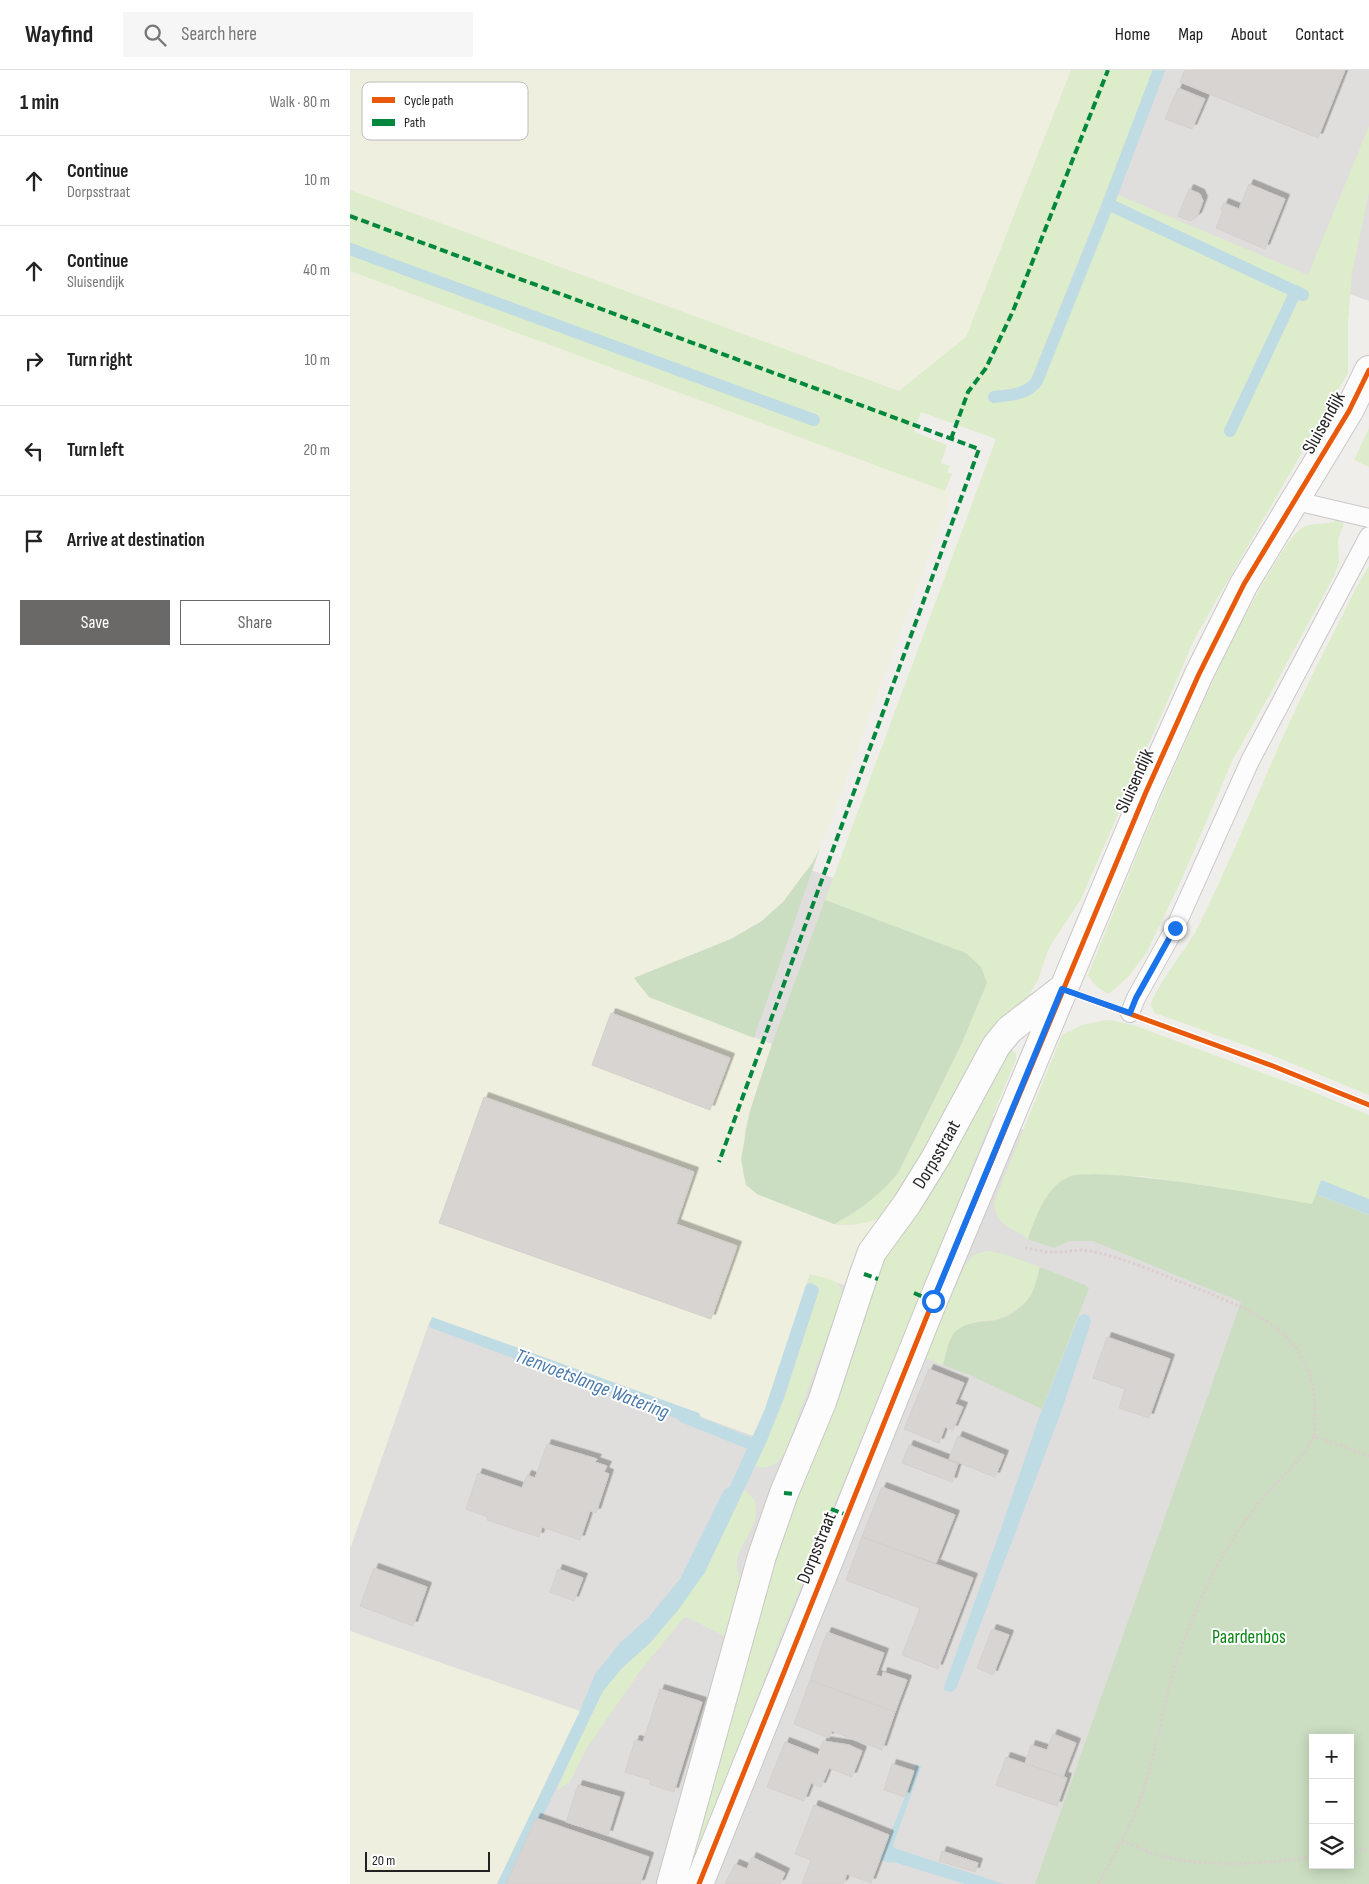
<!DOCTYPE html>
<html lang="en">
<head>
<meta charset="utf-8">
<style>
	:root { --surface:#fff; --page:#f6f6f6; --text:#222; --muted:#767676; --line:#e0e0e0; --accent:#6a6968 }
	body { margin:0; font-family:"Sofia Sans Condensed",sans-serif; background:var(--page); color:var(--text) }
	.controls { position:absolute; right:15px; bottom:15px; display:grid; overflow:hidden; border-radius:0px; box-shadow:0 2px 12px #0003 }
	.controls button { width:45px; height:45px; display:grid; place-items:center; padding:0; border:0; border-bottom:1px solid var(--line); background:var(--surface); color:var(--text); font:25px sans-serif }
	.scale { position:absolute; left:15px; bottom:12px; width:125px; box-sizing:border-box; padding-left:5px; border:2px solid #222; border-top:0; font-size:14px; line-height:18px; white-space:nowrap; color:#222; -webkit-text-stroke:4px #fff; paint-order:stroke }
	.stop { position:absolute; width:15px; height:15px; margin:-11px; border:4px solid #1a73e8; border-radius:50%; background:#fff }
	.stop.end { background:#1a73e8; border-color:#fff; box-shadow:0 1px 5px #0008 }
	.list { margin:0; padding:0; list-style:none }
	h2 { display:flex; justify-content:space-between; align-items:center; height:65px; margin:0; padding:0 20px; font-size:21px }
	h2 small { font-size:16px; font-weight:400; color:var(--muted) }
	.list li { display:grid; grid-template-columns:32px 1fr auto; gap:15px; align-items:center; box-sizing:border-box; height:90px; padding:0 20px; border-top:1px solid var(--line) }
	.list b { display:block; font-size:19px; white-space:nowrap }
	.list p { margin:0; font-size:16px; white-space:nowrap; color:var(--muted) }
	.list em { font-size:16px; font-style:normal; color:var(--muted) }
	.actions { display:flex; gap:10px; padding:15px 20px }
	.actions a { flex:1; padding:11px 0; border:1px solid var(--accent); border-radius:0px; text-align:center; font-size:18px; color:var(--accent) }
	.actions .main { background:var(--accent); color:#fff }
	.icon { flex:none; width:28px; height:28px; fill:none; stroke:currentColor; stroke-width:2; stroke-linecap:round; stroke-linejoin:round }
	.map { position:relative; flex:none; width:1019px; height:1814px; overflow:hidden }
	header { display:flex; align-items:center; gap:30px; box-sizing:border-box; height:70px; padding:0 25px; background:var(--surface); border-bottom:1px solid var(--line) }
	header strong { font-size:24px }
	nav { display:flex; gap:28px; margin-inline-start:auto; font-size:18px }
	.search { width:350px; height:45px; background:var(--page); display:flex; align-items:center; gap:12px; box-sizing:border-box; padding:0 18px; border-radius:0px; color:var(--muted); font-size:19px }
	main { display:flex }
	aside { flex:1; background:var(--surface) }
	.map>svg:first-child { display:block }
	.residential { fill:#dfdedc }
	.farmland { fill:#efefdf }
	.grass { fill:#ddeccb }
	.forest { fill:#cbdec1; fill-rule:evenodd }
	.water { fill:#bfdbe3 }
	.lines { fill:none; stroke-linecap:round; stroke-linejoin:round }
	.stream { stroke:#bfdbe3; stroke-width:12 }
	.building { fill:#d7d4d2; stroke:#d3d0cc; filter:url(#shadow) }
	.service-casing { stroke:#c9c8c7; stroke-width:20 }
	.minor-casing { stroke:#c9c8c7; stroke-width:30 }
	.path { stroke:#dccecd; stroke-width:3; stroke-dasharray:2.5 2.5; stroke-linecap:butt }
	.service { stroke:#fdfcfc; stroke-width:18 }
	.minor { stroke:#fdfcfc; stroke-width:28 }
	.quiet { stroke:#00873e; stroke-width:4; stroke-dasharray:8 4; stroke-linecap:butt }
	.cycleway-casing { stroke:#fff; stroke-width:8 }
	.cycleway { stroke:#e8590c; stroke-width:5 }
	.route { stroke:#1a73e8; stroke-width:6 }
	.labels { text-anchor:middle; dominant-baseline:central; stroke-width:4; stroke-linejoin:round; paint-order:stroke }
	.street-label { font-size:19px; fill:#222; stroke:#fff }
	.park-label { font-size:19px; fill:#0c8416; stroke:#fff }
	.water-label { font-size:20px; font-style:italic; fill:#4a7aab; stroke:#fff }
	.key { fill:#fff; stroke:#bdbdbd; stroke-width:1 }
	.key-label { font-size:14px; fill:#222 }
</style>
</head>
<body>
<header>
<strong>Wayfind</strong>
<div class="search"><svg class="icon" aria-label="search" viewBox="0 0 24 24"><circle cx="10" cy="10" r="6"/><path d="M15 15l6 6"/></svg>Search here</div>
<nav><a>Home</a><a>Map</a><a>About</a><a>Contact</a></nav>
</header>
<main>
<aside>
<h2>1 min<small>Walk · 80 m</small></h2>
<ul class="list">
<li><svg class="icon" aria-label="ahead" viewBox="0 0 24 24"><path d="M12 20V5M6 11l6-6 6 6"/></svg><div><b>Continue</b><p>Dorpsstraat</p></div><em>10 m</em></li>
<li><svg class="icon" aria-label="ahead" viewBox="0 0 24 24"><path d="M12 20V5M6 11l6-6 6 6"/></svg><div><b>Continue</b><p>Sluisendijk</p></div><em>40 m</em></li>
<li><svg class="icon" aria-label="right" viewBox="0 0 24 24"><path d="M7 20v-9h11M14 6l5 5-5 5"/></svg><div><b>Turn right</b></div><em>10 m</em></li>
<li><svg class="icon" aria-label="left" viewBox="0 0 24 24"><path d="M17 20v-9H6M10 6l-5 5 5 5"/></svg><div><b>Turn left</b></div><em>20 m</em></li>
<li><svg class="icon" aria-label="arrive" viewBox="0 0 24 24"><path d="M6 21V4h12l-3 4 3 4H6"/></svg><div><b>Arrive at destination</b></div></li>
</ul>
<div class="actions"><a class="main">Save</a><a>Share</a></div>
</aside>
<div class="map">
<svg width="1019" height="1814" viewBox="0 0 1019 1814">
	<defs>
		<filter id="shadow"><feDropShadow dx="4.5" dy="-4.5" stdDeviation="0" flood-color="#0004"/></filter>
	</defs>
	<rect width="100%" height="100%" fill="#f0eeeb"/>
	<g class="residential">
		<path d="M 805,0 L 1019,0 L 1019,231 L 753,136 Z"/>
		<path d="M 443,794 L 528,823 L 494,981 L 938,1176 L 721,1814 L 133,1814 L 0,1574 L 0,914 Z"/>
	</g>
	<g class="farmland">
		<path d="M 0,0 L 721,0 L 616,267 L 549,321 L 0,120 Z"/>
		<path d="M 0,201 L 602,423 L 476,764 L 463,792 L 433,832 L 412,851 L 381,869 L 284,908 L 299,927 L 422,974 L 400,1041 L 395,1061 L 393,1102 L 396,1114 L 407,1124 L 484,1154 L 494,1155 L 507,1154 L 532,1147 L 507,1182 L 494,1215 L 460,1204 L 415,1339 L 404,1366 L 80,1250 L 0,1479 Z"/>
		<path d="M 0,1561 L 230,1641 L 147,1814 L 0,1814 Z"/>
	</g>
	<g class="grass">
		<path d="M 721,0 L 813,0 L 766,124 L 958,205 L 1019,56 L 1019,122 L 1002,203 L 998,252 L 998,303 L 881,505 L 845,568 L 731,829 L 699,878 L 688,910 L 678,927 L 662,939 L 650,951 L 578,1079 L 532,1147 C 516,1153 501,1157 484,1154 C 510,1140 530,1125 548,1103 L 612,973 L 637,913 L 616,883 L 475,830 L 646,369 L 571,342 L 564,362 L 597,375 L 591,393 L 600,396 L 597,402 L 602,404 L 595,421 L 0,201 L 0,120 L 549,321 L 616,267 Z"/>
		<path d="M 1019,358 L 1019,397 L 1004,390 Z"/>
		<path d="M 987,450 L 994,454 L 988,469 L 989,492 L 984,506 L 919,626 L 883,689 L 834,804 L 797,882 L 778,907 L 759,924 C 750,920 743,914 738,905 C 770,827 801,748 836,671 C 866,603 897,535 938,473 C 943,467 948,459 956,456 C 966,452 976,456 987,450 Z"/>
		<path d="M 1019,496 L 1019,1025 L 919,984 L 805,943 L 801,935 C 801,924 838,876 846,861 C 879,795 906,727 936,660 C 958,612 983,565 1006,518 Z"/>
		<path d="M 756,950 L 766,951 L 786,956 L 956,1019 L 1019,1045 L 1019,1129 L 971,1110 L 962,1135 L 873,1118 L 791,1106 L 725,1106 C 697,1117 687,1143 678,1169 C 662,1156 646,1157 644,1132 L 712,965 L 732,955 Z"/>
		<path d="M 661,979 L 666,984 L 666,989 L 428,1573 L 342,1800 L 338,1802 L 384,1609 L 519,1207 L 640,1004 Z"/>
		<path d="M 637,1181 L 654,1184 L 690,1197 L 683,1222 L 674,1234 L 657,1246 L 644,1250 L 627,1252 L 603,1264 L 593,1295 L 575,1288 L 615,1195 L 625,1184 Z"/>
		<path d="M 461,1204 C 476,1209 495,1209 491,1229 L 434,1385 C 427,1394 417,1401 405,1396 L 434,1328 L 469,1220 L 467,1216 L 460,1213 L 456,1215 Z"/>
		<path d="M 394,1420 L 404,1429 C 406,1436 407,1445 404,1452 C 396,1475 377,1488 393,1514 L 376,1567 L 337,1547 L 334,1548 L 290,1601 L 235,1681 L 220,1712 L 207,1720 L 234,1658 L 253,1621 L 272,1598 L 300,1573 L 355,1502 Z"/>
	</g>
	<g class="forest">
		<path d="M 470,778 L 404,968 L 299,927 L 284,908 L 381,869 L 412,851 L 433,832 L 463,792 Z"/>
		<path d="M 475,830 L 616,883 L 631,897 L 637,913 L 612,973 L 548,1103 C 530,1125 510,1140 484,1154 L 407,1124 L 396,1115 L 391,1089 L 400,1041 L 422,974 Z"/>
		<path d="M 745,1104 C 818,1107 890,1121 962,1134 L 966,1124 L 1019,1145 L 1019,1814 L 685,1814 L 891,1232 L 743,1171 L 719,1171 L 704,1178 L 678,1169 C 686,1146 698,1111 725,1105 C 731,1104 739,1105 745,1104 ZM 963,1668 L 1000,1668 L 1000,1795 L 963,1795 Z"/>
		<path d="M 690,1197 L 735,1215 L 739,1218 L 692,1339 L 622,1306 L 593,1295 C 596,1285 598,1269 605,1262 C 615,1252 629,1252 641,1251 C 657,1249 675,1237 682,1223 C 686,1216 688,1205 690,1197 Z"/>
	</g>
	<g class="water">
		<path d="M 971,1110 L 1019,1129 L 1019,1145 L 966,1124 Z"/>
		<path d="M 460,1213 L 467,1216 L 469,1220 L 434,1328 L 416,1373 L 355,1502 L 329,1539 L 300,1573 L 272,1598 L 253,1621 L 191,1750 L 186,1748 L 156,1814 L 147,1814 L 230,1641 L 245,1604 L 270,1573 L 298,1548 L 330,1509 L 374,1420 L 380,1416 L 415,1339 L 456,1215 Z"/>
		<path d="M 735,1244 L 739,1246 L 741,1251 L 739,1258 L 711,1342 L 606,1619 L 601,1622 L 594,1620 L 594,1617 L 647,1470 L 690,1345 L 729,1246 Z"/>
		<path d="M 82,1247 L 349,1343 L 351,1348 L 348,1355 L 344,1355 L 79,1257 Z"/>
		<path d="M 566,1694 L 571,1697 L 543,1775 L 544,1778 L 654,1814 L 615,1814 L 544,1792 C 539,1793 534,1792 530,1789 L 555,1727 Z"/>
	</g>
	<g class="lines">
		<g class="stream">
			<path d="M 758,134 L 809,0"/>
			<path d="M 0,179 L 464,350"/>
			<path d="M 644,327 C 660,325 677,325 687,311 L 758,134 L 953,225"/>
			<path d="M 880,361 L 946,221"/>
			<path d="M 334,1347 L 404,1375"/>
		</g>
	</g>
	<g class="building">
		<path d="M 835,0 L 995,0 L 968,68 L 830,12 Z"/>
		<path d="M 828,18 L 855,29 L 842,59 L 815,49 Z"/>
		<path d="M 899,114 L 935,129 L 915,179 L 866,158 L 873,141 L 871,140 L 874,133 L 889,139 Z"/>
		<path d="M 839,119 L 850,124 L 853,131 L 847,147 L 840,151 L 828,146 Z"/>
		<path d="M 261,943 L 380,988 L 360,1040 L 242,995 Z"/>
		<path d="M 134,1027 L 344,1102 L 326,1154 L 387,1176 L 361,1249 L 89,1153 Z"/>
		<path d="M 757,1267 L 820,1289 L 799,1348 L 769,1338 L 775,1319 L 743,1308 Z"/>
		<path d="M 579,1299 L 614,1313 L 605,1334 L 613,1337 L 603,1360 L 595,1357 L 589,1373 L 554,1359 Z"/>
		<path d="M 608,1366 L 654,1385 L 645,1407 L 599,1389 Z"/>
		<path d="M 197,1374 L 247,1389 L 245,1392 L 257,1396 L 254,1402 L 259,1404 L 246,1443 L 240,1441 L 230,1470 L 192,1457 L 189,1467 L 137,1450 L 138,1447 L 116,1439 L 128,1403 L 172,1418 L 177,1405 L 185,1408 Z"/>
		<path d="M 559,1375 L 608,1394 L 602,1412 L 552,1393 Z"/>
		<path d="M 532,1417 L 605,1445 L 586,1493 L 512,1467 Z"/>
		<path d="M 512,1467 L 623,1508 L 588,1599 L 552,1585 L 570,1538 L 496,1510 Z"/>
		<path d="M 24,1498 L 77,1517 L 63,1556 L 10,1536 Z"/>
		<path d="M 208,1499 L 233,1508 L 224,1531 L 200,1522 Z"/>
		<path d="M 642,1559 L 659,1565 L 643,1605 L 627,1598 Z"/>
		<path d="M 477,1562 L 534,1583 L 526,1605 L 532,1607 L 533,1602 L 557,1610 L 545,1642 L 460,1610 Z"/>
		<path d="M 460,1610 L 545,1642 L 532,1680 L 482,1661 L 479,1668 L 444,1654 Z"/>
		<path d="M 310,1619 L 352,1632 L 324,1722 L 299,1714 L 301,1710 L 275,1702 L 285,1670 L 293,1672 Z"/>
		<path d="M 703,1664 L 726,1673 L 713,1707 L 675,1693 L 681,1675 L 697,1680 Z"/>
		<path d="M 473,1671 L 499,1675 L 512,1681 L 502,1707 L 479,1698 L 471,1717 L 461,1713 L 454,1731 L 417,1717 L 435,1672 L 468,1685 Z"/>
		<path d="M 656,1687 L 717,1708 L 707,1736 L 646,1715 Z"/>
		<path d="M 542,1694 L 564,1701 L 555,1727 L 534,1720 Z"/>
		<path d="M 228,1715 L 270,1727 L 258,1765 L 216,1752 Z"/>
		<path d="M 464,1735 L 539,1765 L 521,1813 L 497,1804 L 493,1814 L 452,1814 L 461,1790 L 445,1784 Z"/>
		<path d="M 186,1748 L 299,1787 L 290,1814 L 156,1814 Z"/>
		<path d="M 592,1781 L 628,1793 L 625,1802 L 589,1791 Z"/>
		<path d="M 402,1787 L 435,1803 L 430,1814 L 375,1814 L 385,1794 L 397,1799 Z"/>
	</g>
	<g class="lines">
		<g class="service-casing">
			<g id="service">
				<path d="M 946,431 L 1019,448"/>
				<path d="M 780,943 L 786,928 L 825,858 L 900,691 L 1019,466"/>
			</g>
		</g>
		<g class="minor-casing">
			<g id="minor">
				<path id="s1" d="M 321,1814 L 412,1486 L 434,1423 L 472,1332 L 514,1204 L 522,1182 L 557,1134 L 586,1087 L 646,976 L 659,960 L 712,919"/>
				<path d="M 349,1814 L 583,1231 L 796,722 L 849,604 L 894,514 L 999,341 L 1019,300"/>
			</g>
		</g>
		<g class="path">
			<path d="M 675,1178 C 685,1179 696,1183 705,1182 C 717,1182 727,1179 739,1181 C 773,1187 805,1202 836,1214 C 915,1246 974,1265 964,1366 L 1019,1386"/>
			<path d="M 772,1771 C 791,1779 810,1787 831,1790 C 874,1797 920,1793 963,1787"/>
			<path d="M 1000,1782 L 1019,1779"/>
			<path d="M 749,1814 C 762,1786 779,1761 789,1733 C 801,1701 807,1667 815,1634 C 824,1593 839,1554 857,1516 C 872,1484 891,1454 914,1427 C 930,1407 953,1390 964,1366"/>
		</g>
		<use href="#service" class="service"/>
		<use href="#minor" class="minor"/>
		<g class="quiet">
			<path d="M 0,146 L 629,379 L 369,1092"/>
			<path d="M 601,369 L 618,322 L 636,298 L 663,241 L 758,0"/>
			<path d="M 514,1204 L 528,1209"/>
			<path d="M 564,1223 L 583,1231"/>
			<path d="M 434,1423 L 444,1424"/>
			<path d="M 481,1439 L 497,1445"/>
		</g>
		<g class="cycleway-casing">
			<g id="cycleway">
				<path d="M 712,919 L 923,996 L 1019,1035"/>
				<path d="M 349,1814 L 583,1231 L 796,722 L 849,604 L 894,514 L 999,341 L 1019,300"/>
			</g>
		</g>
		<use href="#cycleway" class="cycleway"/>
	</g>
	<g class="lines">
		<path class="route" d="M 583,1231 L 712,919 L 780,943 L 786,928 L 825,858"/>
	</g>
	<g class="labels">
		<g class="street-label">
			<text transform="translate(974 353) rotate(-61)">Sluisendijk</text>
			<text transform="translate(785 711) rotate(-66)">Sluisendijk</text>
			<text stroke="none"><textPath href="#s1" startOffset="781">Dorpsstraat</textPath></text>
			<text transform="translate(467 1478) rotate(-68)">Dorpsstraat</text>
		</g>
		<g class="park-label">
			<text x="899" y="1567">Paardenbos</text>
		</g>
		<g class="water-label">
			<text transform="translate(242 1314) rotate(21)">Tienvoetslange Watering</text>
		</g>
	</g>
	<rect x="12" y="12" width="166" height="58" rx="8" class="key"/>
	<rect x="22" y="27" width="23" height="6" fill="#e8590c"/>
	<rect x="22" y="49" width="23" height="7" fill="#00873e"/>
	<g class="key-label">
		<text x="54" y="35">Cycle path</text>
		<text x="54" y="57">Path</text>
	</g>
</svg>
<div class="controls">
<button>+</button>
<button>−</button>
<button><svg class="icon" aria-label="layers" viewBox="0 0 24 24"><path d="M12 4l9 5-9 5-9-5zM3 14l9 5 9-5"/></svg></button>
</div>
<div class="scale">20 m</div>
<div class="stop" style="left:583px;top:1231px"></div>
<div class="stop end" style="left:825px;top:858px"></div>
</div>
</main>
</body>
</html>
